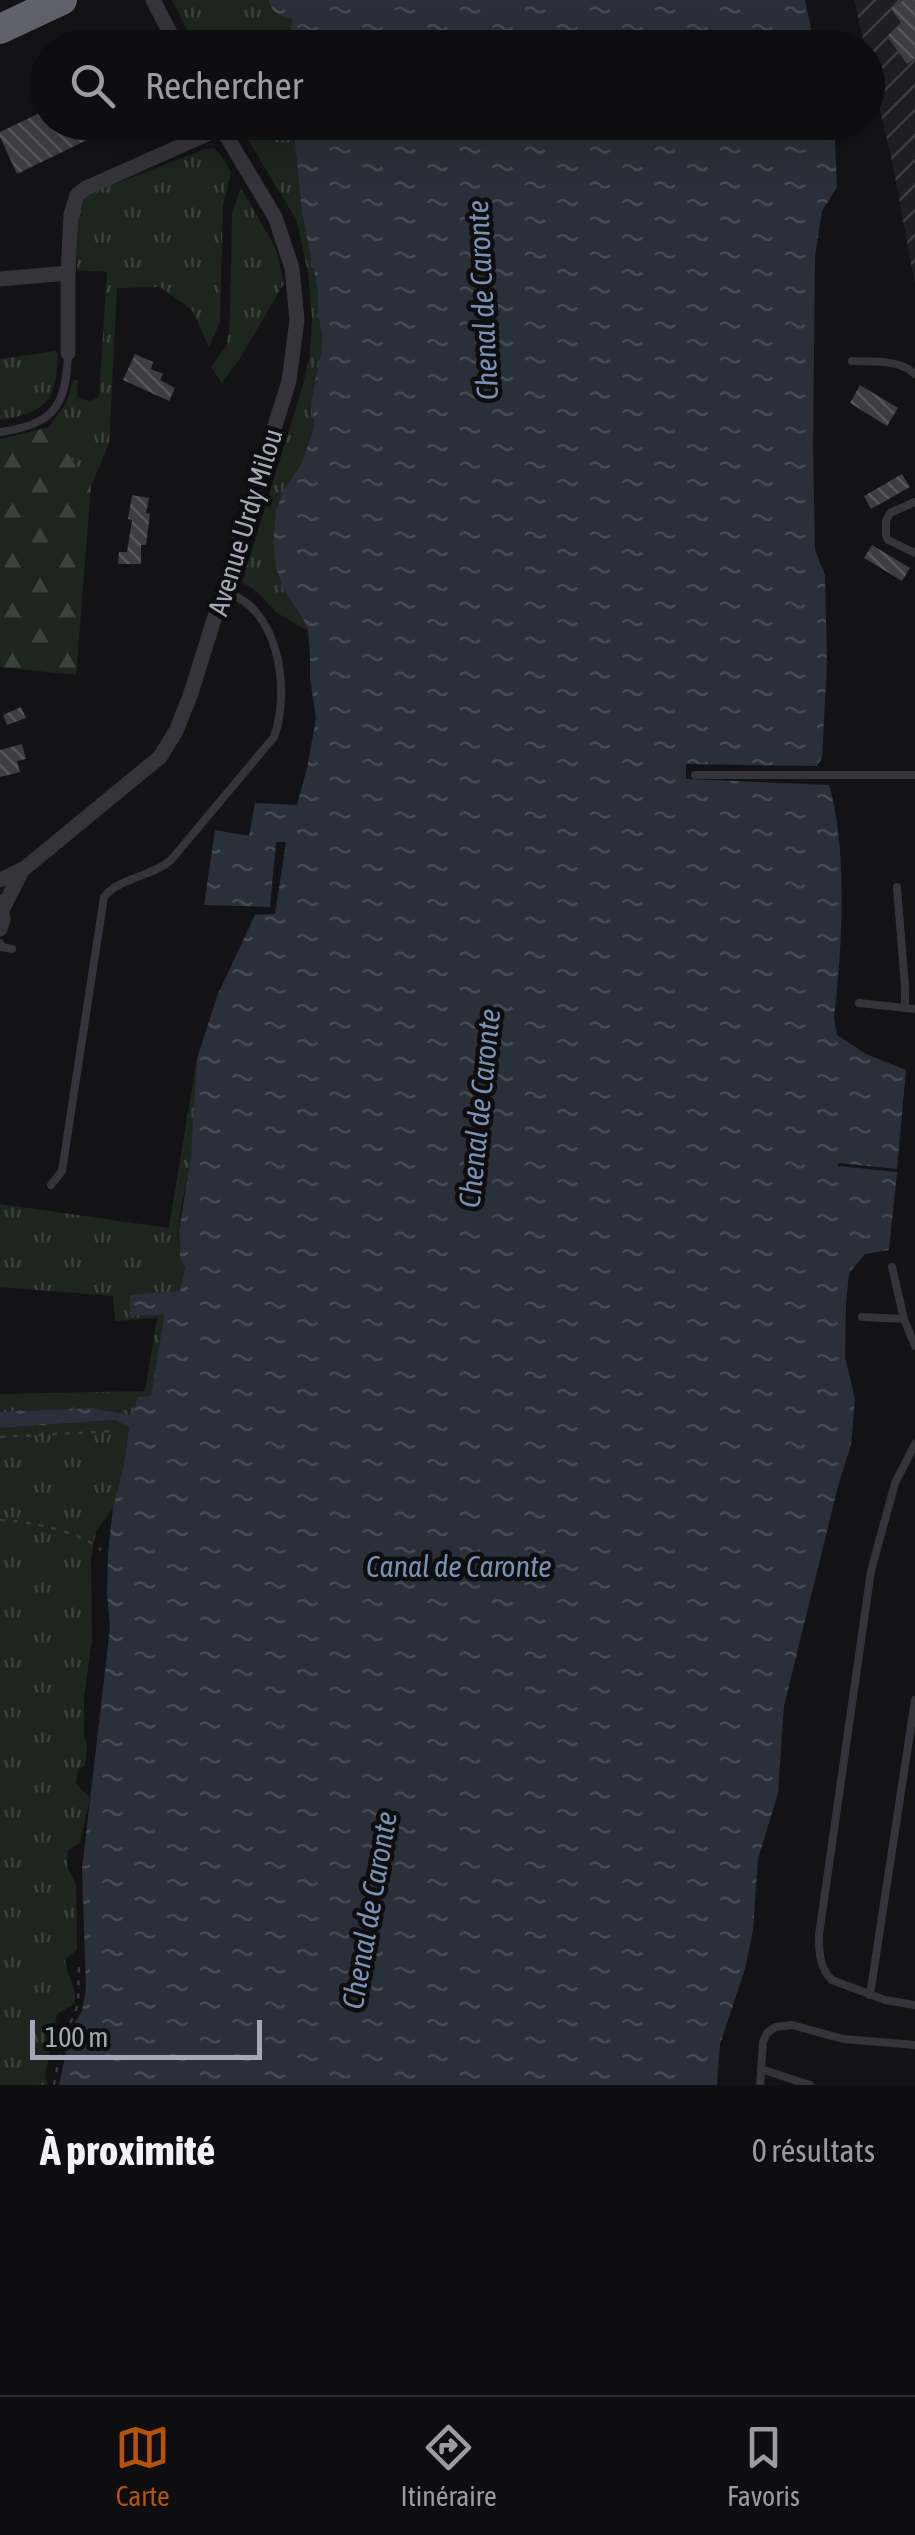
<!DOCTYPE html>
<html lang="fr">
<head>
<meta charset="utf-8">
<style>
	:root { --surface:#0e0e10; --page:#171719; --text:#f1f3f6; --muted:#9b9c9f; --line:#2e2e30; --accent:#b45309 }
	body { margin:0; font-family:"Asap Condensed",sans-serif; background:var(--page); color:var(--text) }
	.scale { position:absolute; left:30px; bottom:25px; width:232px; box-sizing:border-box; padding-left:10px; border:5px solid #a4a7b6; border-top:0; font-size:28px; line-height:35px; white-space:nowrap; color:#a4a7b6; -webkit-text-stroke:8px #0e0e10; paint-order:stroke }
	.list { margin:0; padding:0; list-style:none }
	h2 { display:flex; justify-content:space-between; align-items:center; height:130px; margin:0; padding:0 40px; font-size:42px }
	h2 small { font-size:32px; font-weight:400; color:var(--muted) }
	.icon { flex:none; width:55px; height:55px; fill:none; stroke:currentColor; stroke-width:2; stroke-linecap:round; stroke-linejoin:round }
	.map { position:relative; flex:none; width:915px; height:2085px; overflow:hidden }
	.search { position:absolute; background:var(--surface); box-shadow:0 10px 40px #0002; left:30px; right:30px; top:30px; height:110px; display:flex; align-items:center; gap:25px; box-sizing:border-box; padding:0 35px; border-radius:55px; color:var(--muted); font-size:38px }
	.sheet { height:310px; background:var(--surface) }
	nav { display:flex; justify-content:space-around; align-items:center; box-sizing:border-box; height:140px; border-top:2px solid var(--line); background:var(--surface); font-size:28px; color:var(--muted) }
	nav a { display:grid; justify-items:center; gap:5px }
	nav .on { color:var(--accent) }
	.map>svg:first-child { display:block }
	.industrial { fill:url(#industrial-furrows) }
	.grass { fill:url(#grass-tufts) }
	.forest { fill:url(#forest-firs) }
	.water { fill:url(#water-ripples) }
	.building { fill:url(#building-back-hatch) }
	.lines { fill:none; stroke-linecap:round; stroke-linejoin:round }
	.path { stroke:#3a3b41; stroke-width:2.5; stroke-dasharray:5 8; stroke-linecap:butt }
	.lane { stroke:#34343a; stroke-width:8 }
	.street { stroke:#34343a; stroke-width:15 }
	.highway { stroke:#60616b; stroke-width:30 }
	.labels { text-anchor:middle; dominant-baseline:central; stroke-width:9; stroke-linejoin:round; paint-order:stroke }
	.street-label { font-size:28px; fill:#a4a7b6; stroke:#0e0e10 }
	.water-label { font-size:30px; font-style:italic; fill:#7991b2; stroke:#0e0e10 }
</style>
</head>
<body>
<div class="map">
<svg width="915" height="2085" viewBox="0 0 915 2085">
	<defs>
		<pattern id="industrial-furrows" width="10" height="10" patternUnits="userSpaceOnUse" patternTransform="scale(2.5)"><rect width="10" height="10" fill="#1f1f22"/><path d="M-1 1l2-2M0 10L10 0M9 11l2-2" fill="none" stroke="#3d3d40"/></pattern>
		<pattern id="grass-tufts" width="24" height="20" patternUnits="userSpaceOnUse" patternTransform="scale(2.5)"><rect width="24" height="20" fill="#1d251f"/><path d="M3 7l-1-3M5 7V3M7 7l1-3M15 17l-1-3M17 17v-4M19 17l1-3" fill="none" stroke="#3b423d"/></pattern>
		<pattern id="forest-firs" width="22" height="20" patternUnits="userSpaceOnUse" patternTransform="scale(2.5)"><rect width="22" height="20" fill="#1d251f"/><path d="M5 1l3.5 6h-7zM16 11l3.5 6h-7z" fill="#3b423d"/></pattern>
		<pattern id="water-ripples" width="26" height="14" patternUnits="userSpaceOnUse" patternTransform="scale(2.5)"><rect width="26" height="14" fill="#293039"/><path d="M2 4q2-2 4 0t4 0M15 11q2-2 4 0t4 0" fill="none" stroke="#454b53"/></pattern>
		<pattern id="building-back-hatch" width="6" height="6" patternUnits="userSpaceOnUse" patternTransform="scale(2.5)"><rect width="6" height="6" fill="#3d3d42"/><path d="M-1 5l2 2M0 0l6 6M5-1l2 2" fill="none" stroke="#56565b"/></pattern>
	</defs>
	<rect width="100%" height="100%" fill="#131315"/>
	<path class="industrial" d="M 854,0 L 915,0 L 915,284 L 892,161 L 868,59 L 868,48 L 865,47 Z"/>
	<g class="grass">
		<path d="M 172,0 L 268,0 L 274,13 L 293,20 L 292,26 L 281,37 L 279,47 L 196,47 Z"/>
		<path d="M 238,123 L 293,123 L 302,213 L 318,291 L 318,315 L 322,335 L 321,353 L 311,403 L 314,423 L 312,434 L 301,464 L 285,488 L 283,588 L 303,619 L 308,631 L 277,613 L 256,591 L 242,582 L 303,385 L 310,354 L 312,317 L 308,273 L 297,221 Z"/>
		<path d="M 214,148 L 219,153 L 231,172 L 223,205 L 220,322 L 209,347 L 192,310 L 160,287 L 117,288 L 109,444 L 91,486 L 49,427 L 67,402 L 73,380 L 78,380 L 77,395 L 80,399 L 91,401 L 99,397 L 107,272 L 77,270 L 78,215 L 80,204 L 88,194 L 205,149 Z"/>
		<path d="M 241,188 L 276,249 L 284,283 L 241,357 L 222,383 L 211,367 L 227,345 L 230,320 L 232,213 Z"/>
		<path d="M 56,351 L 58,355 C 55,402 47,412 0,420 L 0,359 Z"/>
		<path d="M 197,1058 C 195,1092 195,1126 191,1160 C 186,1194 169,1235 185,1267 L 180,1292 L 130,1296 L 164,1315 L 151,1397 L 136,1408 L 132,1415 L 92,1408 L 0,1412 L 0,1394 L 145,1391 L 157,1318 L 115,1321 L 113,1296 L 0,1287 L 0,1204 L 169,1228 Z"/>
		<path d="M 115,1420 L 129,1426 L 124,1464 L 113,1508 L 96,1532 L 91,1558 L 92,1640 L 84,1697 L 84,1735 L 87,1745 L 85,1765 L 78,1769 L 76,1784 L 90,1798 L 80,1843 L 68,1850 L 67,1866 L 76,1884 L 77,1950 L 65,1959 C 66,1977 76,1983 75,2003 L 57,2014 L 45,2076 L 48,2085 L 0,2085 L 0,1428 Z"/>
	</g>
	<path class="forest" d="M 49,427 L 91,486 L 76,675 L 0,667 L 0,439 Z"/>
	<g class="water">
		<path d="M 268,0 L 805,0 L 815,47 L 279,47 L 281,37 L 290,30 L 293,20 C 278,13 276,19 268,0 Z"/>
		<path d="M 293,123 L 831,122 L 835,141 L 837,187 L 822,211 L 815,256 L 813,447 L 815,550 L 825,575 L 827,663 L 822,758 L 817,766 L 686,764 L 686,779 L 829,785 C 848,847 842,953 834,1018 L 837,1035 L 866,1054 L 906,1070 L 897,1169 L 838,1163 L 838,1166 L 897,1172 L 889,1250 L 865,1254 L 849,1273 L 846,1305 L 845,1357 L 855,1399 L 851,1445 L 838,1486 L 784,1706 L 778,1793 L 758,1859 L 753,1930 L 745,1969 L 720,2044 L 717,2085 L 59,2085 L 71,2029 L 82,2011 L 86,1988 L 82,1869 L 110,1628 L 107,1593 L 108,1553 L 113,1508 L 124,1464 L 129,1427 L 115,1420 L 0,1428 L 0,1412 L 92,1408 L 132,1415 L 138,1397 L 151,1396 L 164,1315 L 130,1316 L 130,1295 L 180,1291 L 185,1267 L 180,1257 L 179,1230 L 191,1158 L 197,1058 L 218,994 L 255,915 L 275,914 L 286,842 L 276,842 L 270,907 L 204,905 L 215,830 L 249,836 L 255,803 L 297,805 L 307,768 L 316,719 L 310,678 L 310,654 L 308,631 L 303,619 L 283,588 L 276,567 L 273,542 L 276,510 L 285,488 L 301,464 L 312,434 L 314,423 L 311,403 L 321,353 L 322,335 L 318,315 L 318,291 L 302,213 Z"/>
	</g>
	<g class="building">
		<path d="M 903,0 L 915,0 L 915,58 L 907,64 L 887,36 L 902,24 L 891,9 Z"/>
		<path d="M 48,109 L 48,122 L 124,122 L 17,174 L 0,137 L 0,132 Z"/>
		<path d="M 135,354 L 153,362 L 151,369 L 163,374 L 160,380 L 175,388 L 169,401 L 123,380 Z"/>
		<path d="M 860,385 L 898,408 L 887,426 L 850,403 Z"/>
		<path d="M 902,474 L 910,487 L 871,509 L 864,496 Z"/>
		<path d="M 132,495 L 149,498 L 146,513 L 150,514 L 146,545 L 141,545 L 141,564 L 118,564 L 119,552 L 127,552 L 132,520 L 128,519 Z"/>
		<path d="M 872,545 L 910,568 L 902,581 L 864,558 Z"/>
		<path d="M 21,707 L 26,718 L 7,725 L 3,715 Z"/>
		<path d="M 22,744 L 26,759 L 17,761 L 20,772 L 0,777 L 0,750 Z"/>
	</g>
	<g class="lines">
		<g class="path">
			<path d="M 0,1437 L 115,1431"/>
			<path d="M 0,1520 C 29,1521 79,1531 101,1550"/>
			<path d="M 54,2085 L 63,2035 L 74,2016 L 78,2003 L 79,1964"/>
		</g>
		<g class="lane">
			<path d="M 852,361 C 873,362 899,359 915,374"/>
			<path d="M 0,432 C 54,424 66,407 68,353"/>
			<path d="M 915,502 L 890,513 L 886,521 L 886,535 L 888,540 L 915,553"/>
			<path d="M 695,775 L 915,775"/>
			<path d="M 897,887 L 905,987 L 905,1008"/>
			<path d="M 0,943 L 2,947 L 12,949"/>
			<path d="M 859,1003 L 915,1009"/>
			<path d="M 51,1185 L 62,1171 L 104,897 C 120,877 152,877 171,860 L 274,737 C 291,691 279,604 223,592"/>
			<path d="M 892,1267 L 904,1319"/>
			<path d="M 862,1317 L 904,1319 L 915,1346"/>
			<path d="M 915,1444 L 895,1483 L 871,1571 L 819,1935 C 819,1951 819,1968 832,1980 L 885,2000 L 915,2005"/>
			<path d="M 870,1995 L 915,1700"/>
			<path d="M 761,2069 L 810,2085"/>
			<path d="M 760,2085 L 763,2042 L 767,2033 L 775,2027 L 792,2025 L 843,2039 L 915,2045"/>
		</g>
		<g class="street">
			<path d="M 153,0 L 178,48"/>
			<path d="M 0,279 L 68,273"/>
			<path d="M 68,353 L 68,273 L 71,215 L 77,195 L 86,188 L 221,128"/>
			<path d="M 0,880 L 25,868 L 160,757 L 176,731 L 190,696 L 289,381 L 297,320 L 292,268 L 275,217 L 218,122"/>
			<path d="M 0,902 L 3,920 L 0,929"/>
			<path d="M 3,908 L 22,871"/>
		</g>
		<path class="highway" d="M 0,29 L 62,0"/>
	</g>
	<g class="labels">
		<g class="street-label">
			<text transform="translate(245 522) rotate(-73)">Avenue Urdy Milou</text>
		</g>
		<g class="water-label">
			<text transform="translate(482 300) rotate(-93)">Chenal de Caronte</text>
			<text transform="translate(479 1108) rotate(-84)">Chenal de Caronte</text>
			<text x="459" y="1566">Canal de Caronte</text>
			<text transform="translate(369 1910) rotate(-80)">Chenal de Caronte</text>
		</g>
	</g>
</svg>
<div class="scale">100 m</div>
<div class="search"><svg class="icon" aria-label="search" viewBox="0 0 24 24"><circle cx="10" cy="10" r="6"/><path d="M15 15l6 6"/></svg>Rechercher</div>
</div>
<section class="sheet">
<h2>À proximité<small>0 résultats</small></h2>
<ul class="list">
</ul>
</section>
<nav>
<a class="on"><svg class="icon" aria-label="map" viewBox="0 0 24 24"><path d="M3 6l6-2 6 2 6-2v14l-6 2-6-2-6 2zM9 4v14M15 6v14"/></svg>Carte</a>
<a><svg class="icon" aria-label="directions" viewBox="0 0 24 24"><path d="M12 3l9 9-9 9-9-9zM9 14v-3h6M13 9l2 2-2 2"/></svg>Itinéraire</a>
<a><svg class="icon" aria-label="saved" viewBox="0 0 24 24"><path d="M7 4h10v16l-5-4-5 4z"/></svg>Favoris</a>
</nav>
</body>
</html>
